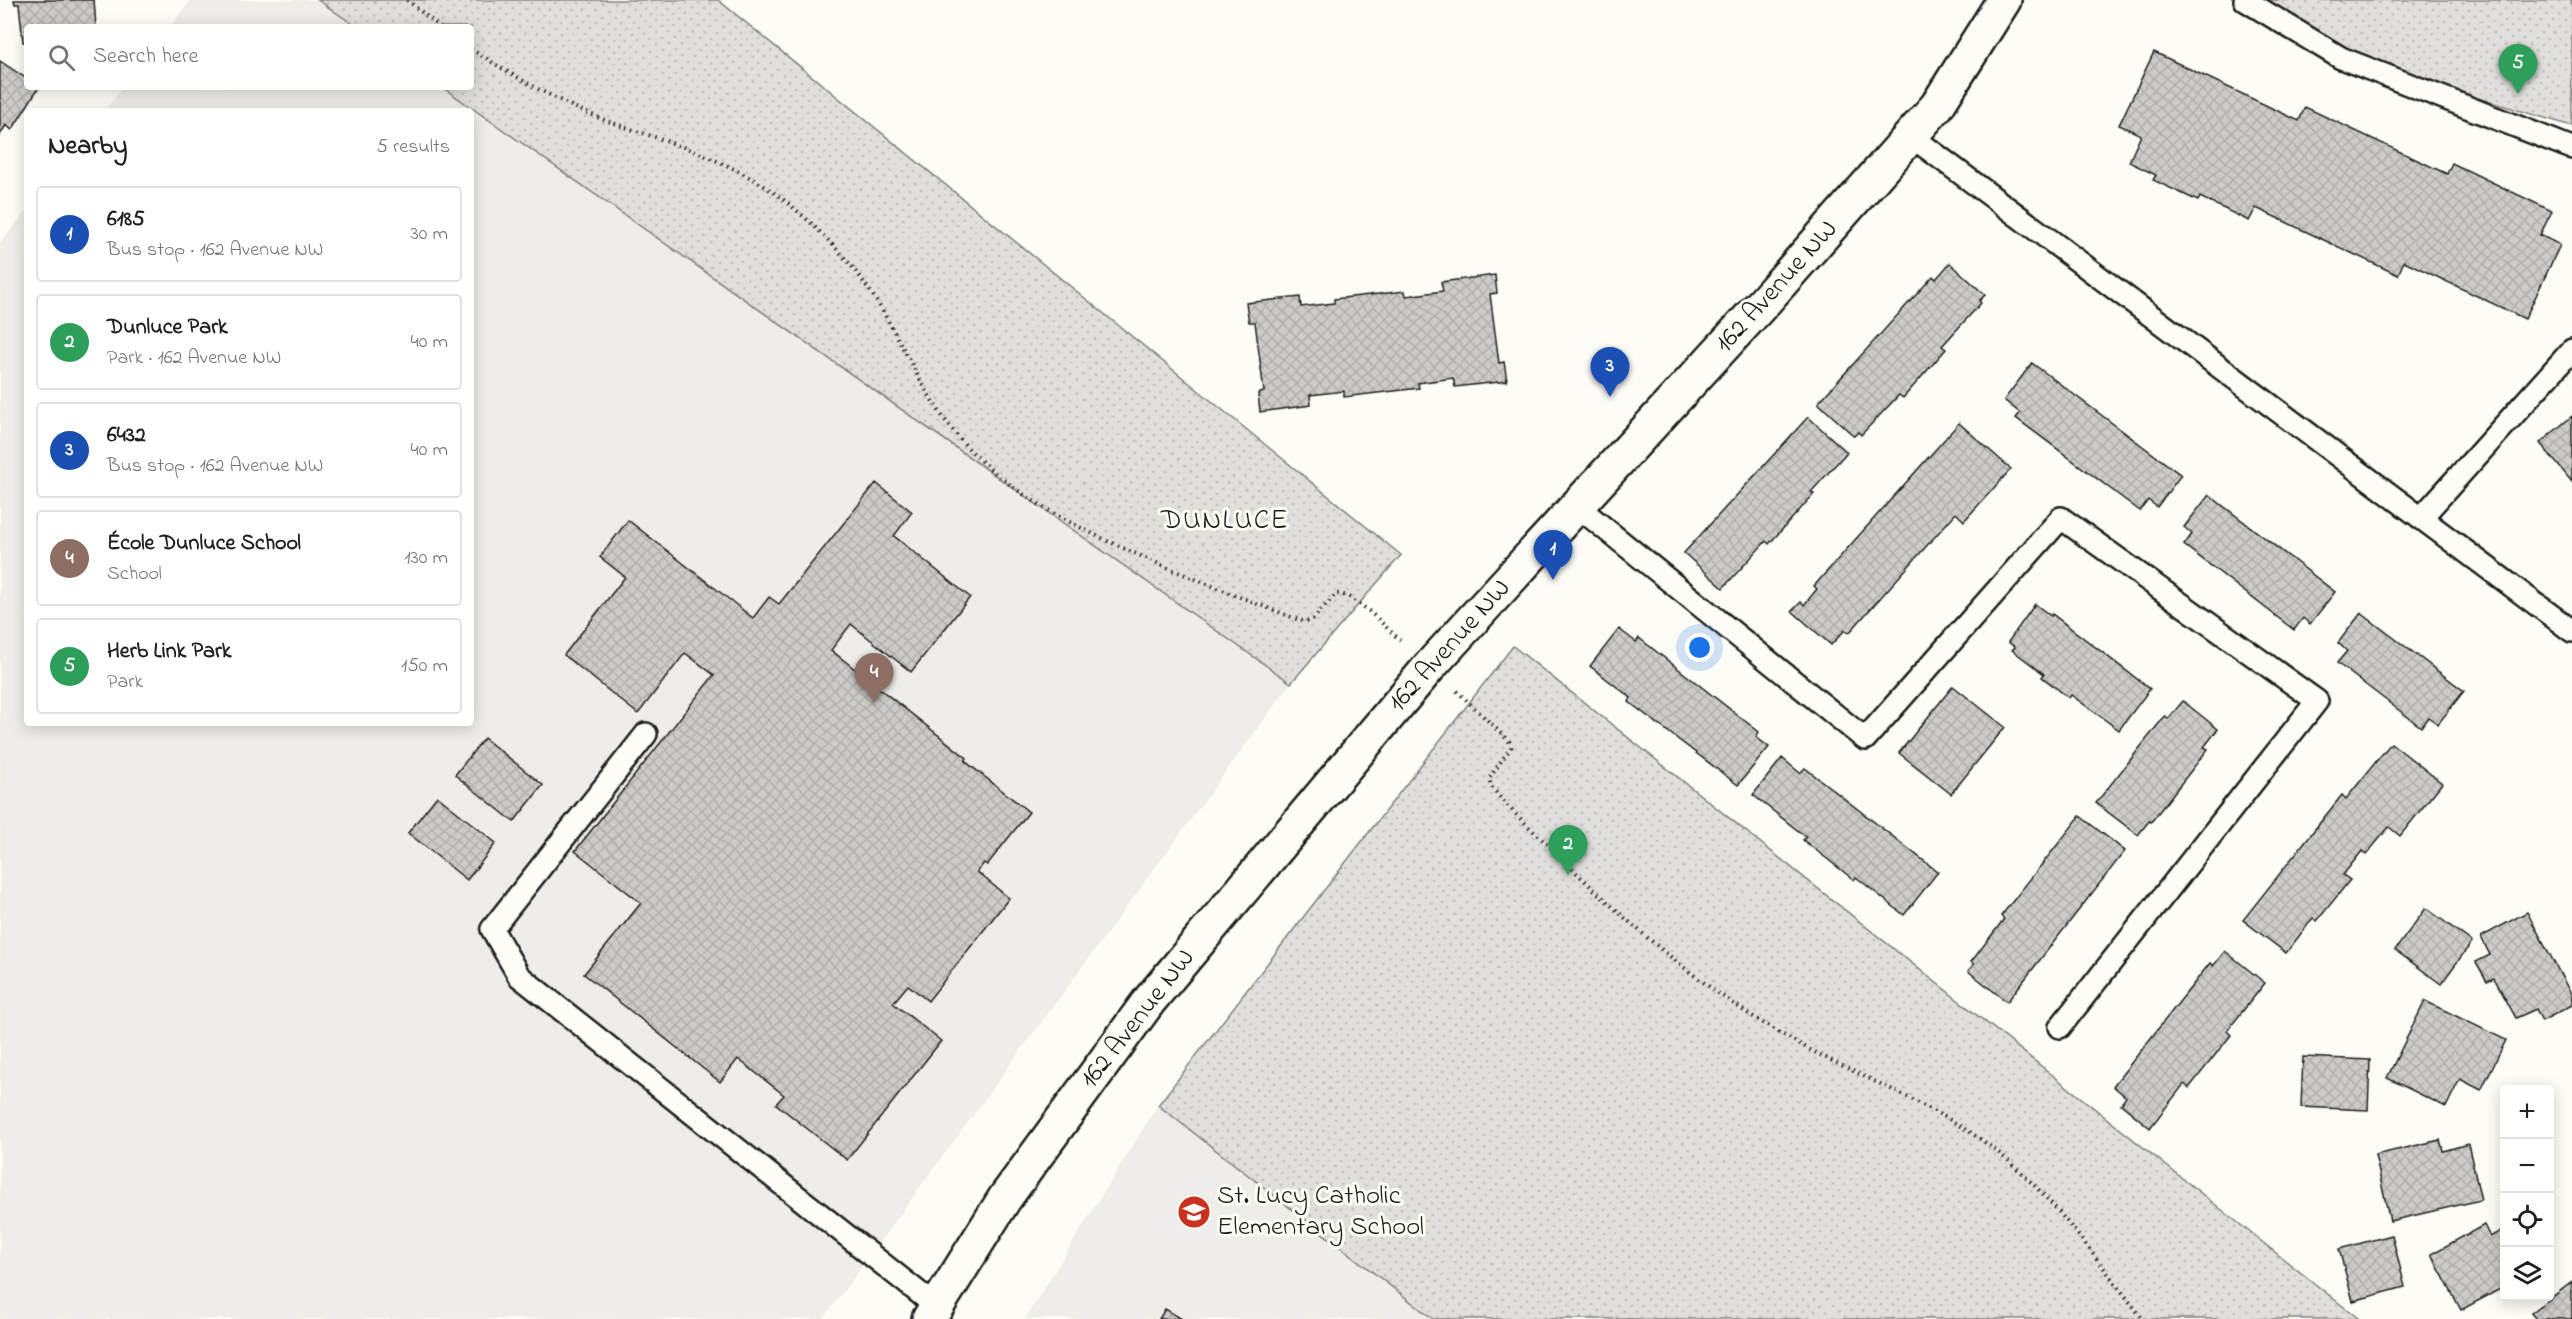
<!DOCTYPE html>
<html lang="en">
<head>
<meta charset="utf-8">
<style>
	:root { --surface:#fff; --page:#f2f2f2; --text:#202124; --muted:#757577; --line:#e0e0e0; --accent:#c8321e }
	body { margin:0; font-family:"Indie Flower",sans-serif; background:var(--page); color:var(--text) }
	.controls { position:absolute; right:18px; bottom:18px; display:grid; overflow:hidden; border-radius:6px; box-shadow:0 3px 15px #0003 }
	.controls button { width:54px; height:54px; display:grid; place-items:center; padding:0; border:0; border-bottom:2px solid var(--line); background:var(--surface); color:var(--text); font:30px sans-serif }
	.you { position:absolute; left:1700px; top:648px; width:21px; height:21px; margin:-15px; border:4px solid #fff; border-radius:50%; background:#1a73e8; box-shadow:0 0 0 9px #1a73e833 }
	.badge { display:grid; place-items:center; width:39px; height:39px; border-radius:50%; background:var(--accent); color:#fff; font-size:20px; font-weight:700 }
	.pin { position:absolute; translate:-50% -50px; filter:drop-shadow(0 2px 3px #0008) }
	.pin::after { content:''; position:absolute; top:32px; width:21px; height:18px; background:inherit; clip-path:polygon(0 0,100% 0,50% 100%) }
	.list { margin:0; padding:0; list-style:none }
	h2 { display:flex; justify-content:space-between; align-items:center; height:78px; margin:0; padding:0 24px; font-size:26px }
	h2 small { font-size:20px; font-weight:400; color:var(--muted) }
	.list li { display:grid; grid-template-columns:39px 1fr auto; gap:18px; align-items:center; box-sizing:border-box; height:96px; margin:0 12px 12px; padding:0 12px; border:2px solid var(--line); border-radius:6px }
	.list b { display:block; font-size:22px; white-space:nowrap }
	.list p { margin:0; font-size:20px; white-space:nowrap; color:var(--muted) }
	.list em { font-size:20px; font-style:normal; color:var(--muted) }
	.icon { flex:none; width:33px; height:33px; fill:none; stroke:currentColor; stroke-width:2; stroke-linecap:round; stroke-linejoin:round }
	.map { position:relative; flex:none; width:2572px; height:1319px; overflow:hidden }
	.search { position:absolute; background:var(--surface); box-shadow:0 3px 15px #0003; left:24px; top:24px; width:450px; height:66px; display:flex; align-items:center; gap:15px; box-sizing:border-box; padding:0 21px; border-radius:6px; color:var(--muted); font-size:22px }
	.panel { position:absolute; background:var(--surface); box-shadow:0 3px 15px #0003; left:24px; top:108px; width:450px; height:618px; border-radius:6px }
	.map>svg:first-child { display:block }
	.built { fill:#eeede9 }
	.park { fill:url(#park-dots); stroke:#7e7e7c; stroke-width:1.5 }
	.building { fill:url(#building-cross-hatch); stroke:#1c1c1c; stroke-width:1.5 }
	.lines { fill:none; stroke-linecap:round; stroke-linejoin:round }
	.service-casing { stroke:#1c1c1c; stroke-width:26 }
	.tertiary-casing { stroke:#1c1c1c; stroke-width:38 }
	.path { stroke:#1c1c1c; stroke-width:4; stroke-dasharray:1.5 4.5; stroke-linecap:butt }
	.service { stroke:#fdfcf7; stroke-width:21 }
	.tertiary { stroke:#fdfcf7; stroke-width:33 }
	.labels { text-anchor:middle; dominant-baseline:central; stroke-width:6; stroke-linejoin:round; paint-order:stroke }
	.street-label { font-size:27px; fill:#1c1c1c; stroke:#fdfcf7 }
	.poi-label { font-size:27px; fill:#1c1c1c; stroke:#fdfcf7; text-anchor:start }
	.neighbourhood-label { font-size:28px; letter-spacing:1.5px; fill:#1c1c1c; stroke:#fdfcf7 }
</style>
</head>
<body>
<div class="map">
<svg width="2572" height="1319" viewBox="0 0 2572 1319">
	<defs>
		<pattern id="park-dots" width="8" height="8" patternUnits="userSpaceOnUse" patternTransform="scale(1.5)"><rect width="8" height="8" fill="#e0dfdb"/><path d="M2 2h.1M6 6h.1" fill="none" stroke="#c0bfbb" stroke-width="1.8" stroke-linecap="round"/></pattern>
		<pattern id="building-cross-hatch" width="8" height="8" patternUnits="userSpaceOnUse" patternTransform="scale(1.5)"><rect width="8" height="8" fill="#cccbc8"/><path d="M0 0l8 8M0 8l8-8" fill="none" stroke="#afaeab"/></pattern>
	</defs>
	<rect width="100%" height="100%" fill="#fdfcf7"/>
	<filter id="ink" filterUnits="userSpaceOnUse"><feTurbulence type="fractalNoise" baseFrequency=".0167" numOctaves="2"/><feDisplacementMap in="SourceGraphic" scale="12" xChannelSelector="R" yChannelSelector="G"/><feConvolveMatrix kernelMatrix="1 2 1 2 8 2 1 2 1" color-interpolation-filters="sRGB"/></filter>
	<g filter="url(#ink)">
		<g class="built">
			<path d="M 191,0 L 318,0 L 357,27 L 170,27 Z"/>
			<path d="M 123,87 L 442,87 L 1291,683 L 823,1319 L 0,1319 L 0,244 L 27,210 L 27,723 L 471,723 L 471,111 L 104,111 Z"/>
			<path d="M 1158,1105 L 1433,1319 L 1025,1319 Z"/>
		</g>
		<g class="park">
			<path d="M 318,0 L 718,0 L 1401,555 L 1291,683 L 442,87 L 471,87 L 471,27 L 357,27 Z"/>
			<path d="M 2249,0 L 2572,0 L 2572,126 L 2356,62 Z"/>
			<path d="M 1513,646 L 2359,1319 L 1433,1319 L 1158,1105 Z"/>
		</g>
		<g class="building">
			<path d="M 14,0 L 94,0 L 96,27 L 27,27 L 27,42 L 23,42 L 19,4 L 15,4 Z"/>
			<path d="M 2154,52 L 2299,121 L 2305,107 L 2447,174 L 2452,163 L 2552,211 L 2540,235 L 2560,245 L 2525,319 L 2404,261 L 2398,275 L 2256,208 L 2249,221 L 2200,197 L 2198,201 L 2153,180 L 2156,175 L 2129,162 L 2141,135 L 2119,125 Z"/>
			<path d="M 0,61 L 27,79 L 27,87 L 39,87 L 12,130 L 6,125 L 0,135 Z"/>
			<path d="M 1950,263 L 1985,295 L 1979,301 L 1981,303 L 1942,346 L 1946,349 L 1903,398 L 1899,395 L 1861,435 L 1858,432 L 1854,436 L 1818,403 L 1933,276 L 1936,279 Z"/>
			<path d="M 1495,275 L 1497,293 L 1490,294 L 1499,363 L 1504,362 L 1507,381 L 1455,387 L 1453,378 L 1418,383 L 1419,388 L 1344,397 L 1344,391 L 1310,395 L 1311,405 L 1260,412 L 1258,393 L 1264,392 L 1255,322 L 1249,322 L 1246,303 L 1300,297 L 1301,307 L 1334,303 L 1334,299 L 1405,291 L 1406,296 L 1443,291 L 1441,282 Z"/>
			<path d="M 2032,363 L 2181,475 L 2157,507 L 2148,500 L 2140,511 L 2016,418 L 2020,413 L 2004,400 Z"/>
			<path d="M 2572,416 L 2572,482 L 2540,443 Z"/>
			<path d="M 1808,417 L 1847,452 L 1811,492 L 1814,494 L 1769,544 L 1766,541 L 1723,588 L 1684,553 Z"/>
			<path d="M 1959,423 L 2011,469 L 1964,521 L 1956,513 L 1849,633 L 1845,630 L 1831,645 L 1792,611 L 1801,602 L 1804,605 L 1817,589 L 1814,586 Z"/>
			<path d="M 876,483 L 912,512 L 894,536 L 970,597 L 911,672 L 851,624 L 831,650 L 967,758 L 965,761 L 1029,812 L 987,865 L 984,863 L 977,872 L 1009,898 L 928,1001 L 908,985 L 893,1003 L 941,1041 L 847,1160 L 776,1104 L 784,1095 L 738,1059 L 720,1082 L 584,974 L 641,903 L 575,851 L 714,675 L 685,653 L 638,714 L 564,655 L 625,577 L 600,557 L 628,520 L 753,618 L 769,597 L 779,604 Z"/>
			<path d="M 2209,495 L 2335,592 L 2310,624 L 2303,618 L 2294,630 L 2184,545 L 2192,534 L 2184,527 Z"/>
			<path d="M 2035,604 L 2051,616 L 2052,614 L 2150,689 L 2119,730 L 2071,695 L 2069,698 L 2042,677 L 2044,674 L 2012,650 L 2015,647 L 2008,642 Z"/>
			<path d="M 2361,613 L 2464,691 L 2438,724 L 2428,717 L 2421,727 L 2337,663 L 2347,651 L 2338,643 Z"/>
			<path d="M 1619,629 L 1636,642 L 1639,638 L 1759,732 L 1756,737 L 1769,747 L 1738,785 L 1629,702 L 1631,698 L 1590,666 Z"/>
			<path d="M 1953,686 L 2005,727 L 1951,794 L 1899,753 Z"/>
			<path d="M 2183,701 L 2218,729 L 2204,747 L 2208,749 L 2151,822 L 2149,821 L 2138,835 L 2096,803 L 2165,716 L 2168,719 Z"/>
			<path d="M 484,738 L 543,785 L 514,822 L 455,775 Z"/>
			<path d="M 2391,743 L 2442,783 L 2400,836 L 2389,827 L 2366,855 L 2362,851 L 2343,875 L 2350,880 L 2317,921 L 2313,918 L 2286,953 L 2243,920 L 2342,795 L 2346,799 Z"/>
			<path d="M 1782,758 L 1800,773 L 1805,768 L 1938,872 L 1904,915 L 1856,877 L 1854,880 L 1803,840 L 1806,837 L 1753,795 Z"/>
			<path d="M 437,796 L 496,843 L 467,880 L 408,833 Z"/>
			<path d="M 2080,816 L 2125,851 L 2007,1002 L 1968,971 L 1974,964 L 1971,962 L 2004,919 L 2001,916 Z"/>
			<path d="M 2426,908 L 2472,942 L 2441,984 L 2395,950 Z"/>
			<path d="M 2527,912 L 2572,996 L 2572,1005 L 2542,1021 L 2536,1009 L 2516,1018 L 2494,978 L 2487,981 L 2476,962 L 2490,955 L 2481,937 Z"/>
			<path d="M 2225,951 L 2265,983 L 2227,1031 L 2231,1035 L 2189,1088 L 2184,1084 L 2150,1128 L 2121,1104 L 2126,1097 L 2113,1086 L 2210,963 L 2213,966 Z"/>
			<path d="M 2425,1001 L 2506,1040 L 2481,1090 L 2460,1079 L 2446,1107 L 2387,1078 Z"/>
			<path d="M 2303,1057 L 2370,1060 L 2368,1110 L 2301,1107 Z"/>
			<path d="M 2440,1140 L 2443,1151 L 2468,1144 L 2481,1200 L 2390,1221 L 2375,1155 Z"/>
			<path d="M 2484,1225 L 2490,1237 L 2504,1229 L 2504,1287 L 2461,1310 L 2431,1254 Z"/>
			<path d="M 2392,1235 L 2405,1287 L 2353,1301 L 2339,1249 Z"/>
			<path d="M 2572,1282 L 2572,1319 L 2536,1319 L 2531,1313 Z"/>
			<path d="M 1165,1309 L 1182,1319 L 1159,1319 Z"/>
		</g>
		<g class="lines">
			<g class="service-casing">
				<g id="service">
					<path d="M 2245,0 L 2341,58 L 2572,148"/>
					<path d="M 1911,136 L 2572,631"/>
					<path d="M 1577,506 L 1865,739 L 2061,518 L 2317,701 L 2060,1027"/>
					<path d="M 2421,518 L 2572,350"/>
					<path d="M 646,734 L 492,929 L 519,976 L 937,1307"/>
				</g>
			</g>
			<g class="tertiary-casing">
				<path id="tertiary" d="M 929,1319 L 1005,1198 L 1149,1001 L 1430,666 L 1764,302 L 1937,106 L 2004,0"/>
			</g>
			<g class="path">
				<path d="M 407,0 L 440,27"/>
				<path d="M 471,49 C 515,77 561,104 610,122 C 674,144 736,161 789,204 C 821,230 852,263 874,297 C 901,340 920,387 951,428 C 1003,495 1084,531 1159,564 C 1207,584 1256,604 1305,622 L 1313,619 L 1336,594 C 1354,592 1386,628 1400,640"/>
				<path d="M 1457,691 L 1509,741 L 1511,747 L 1489,779 L 1491,786 C 1509,810 1533,830 1554,851 C 1625,921 1700,988 1787,1037 C 1851,1074 1922,1098 1983,1141 C 2048,1187 2094,1257 2143,1319"/>
			</g>
			<use href="#service" class="service"/>
			<use href="#tertiary" class="tertiary"/>
		</g>
	</g>
	<defs>
		<g id="school-disc" transform="scale(1.725)"><circle r="9.5" fill="#c8321e" stroke="#fdfcf7"/><path d="M0-5L7-2L0 1L-7-2ZM-4 1L0 2.5L4 1V4Q0 6-4 4Z" fill="#fff"/></g>
	</defs>
	<g fill-rule="evenodd">
		<use href="#school-disc" x="1194" y="1212"/>
	</g>
	<g class="labels">
		<g class="street-label">
			<text transform="translate(1777 287) rotate(-48)">162 Avenue NW</text>
			<text transform="translate(1450 646) rotate(-48)">162 Avenue NW</text>
			<text transform="translate(1138 1019) rotate(-52)">162 Avenue NW</text>
		</g>
		<g class="poi-label">
			<text x="1217" y="1196">St. Lucy Catholic<tspan x="1217" dy="31">Elementary School</tspan></text>
		</g>
		<g class="neighbourhood-label">
			<text x="1225" y="521">DUNLUCE</text>
		</g>
	</g>
</svg>
<div class="controls">
<button>+</button>
<button>−</button>
<button><svg class="icon" aria-label="locate" viewBox="0 0 24 24"><circle cx="12" cy="12" r="6"/><path d="M12 2v4M12 18v4M2 12h4M18 12h4"/></svg></button>
<button><svg class="icon" aria-label="layers" viewBox="0 0 24 24"><path d="M12 4l9 5-9 5-9-5zM3 14l9 5 9-5"/></svg></button>
</div>
<div class="you"></div>
<div class="pin badge" style="left:1553px;top:580px;background:#1a4fb4">1</div>
<div class="pin badge" style="left:1568px;top:875px;background:#2e9e5b">2</div>
<div class="pin badge" style="left:1610px;top:397px;background:#1a4fb4">3</div>
<div class="pin badge" style="left:874px;top:703px;background:#8d6e63">4</div>
<div class="pin badge" style="left:2518px;top:94px;background:#2e9e5b">5</div>
<div class="search"><svg class="icon" aria-label="search" viewBox="0 0 24 24"><circle cx="10" cy="10" r="6"/><path d="M15 15l6 6"/></svg>Search here</div>
<section class="panel">
<h2>Nearby<small>5 results</small></h2>
<ul class="list">
<li><span class="badge" style="background:#1a4fb4">1</span><div><b>6185</b><p>Bus stop · 162 Avenue NW</p></div><em>30 m</em></li>
<li><span class="badge" style="background:#2e9e5b">2</span><div><b>Dunluce Park</b><p>Park · 162 Avenue NW</p></div><em>40 m</em></li>
<li><span class="badge" style="background:#1a4fb4">3</span><div><b>6432</b><p>Bus stop · 162 Avenue NW</p></div><em>40 m</em></li>
<li><span class="badge" style="background:#8d6e63">4</span><div><b>École Dunluce School</b><p>School</p></div><em>130 m</em></li>
<li><span class="badge" style="background:#2e9e5b">5</span><div><b>Herb Link Park</b><p>Park</p></div><em>150 m</em></li>
</ul>
</section>
</div>
</body>
</html>
